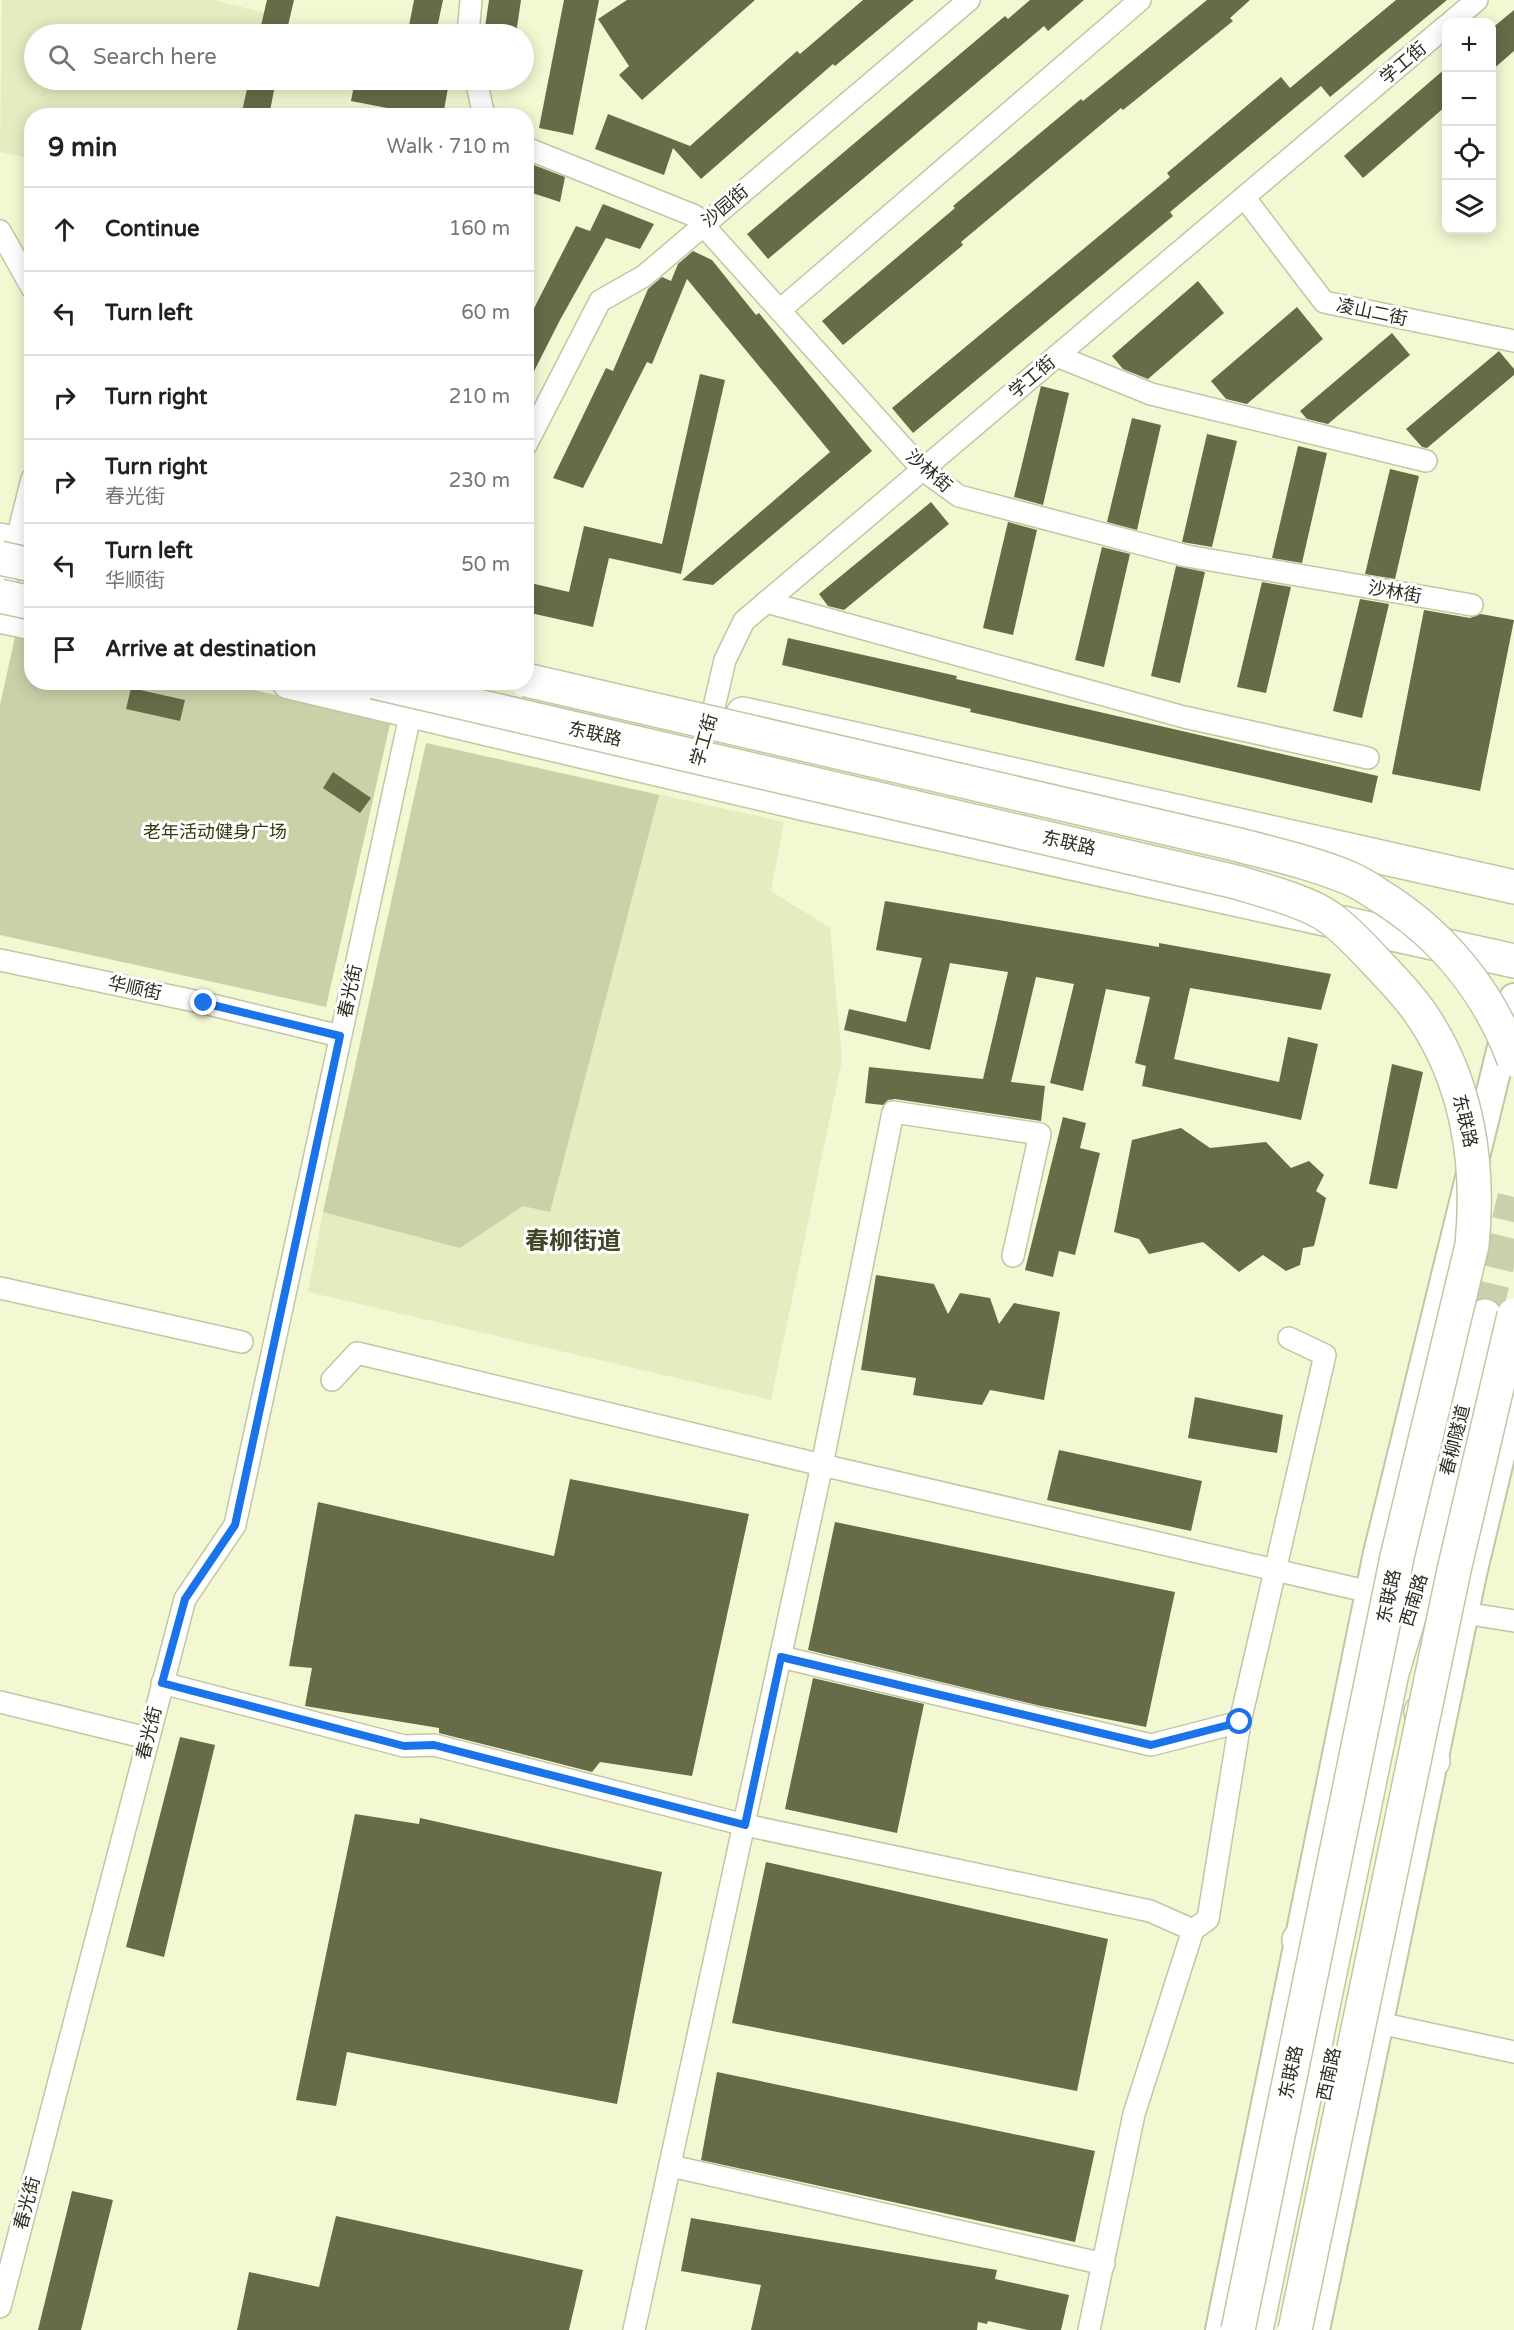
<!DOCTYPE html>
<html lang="en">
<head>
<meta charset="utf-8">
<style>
	:root { --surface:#fff; --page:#f2f2f2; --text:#202124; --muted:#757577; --line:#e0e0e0 }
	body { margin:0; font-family:"Varela Round","Noto Sans SC",sans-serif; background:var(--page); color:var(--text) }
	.controls { position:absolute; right:18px; top:18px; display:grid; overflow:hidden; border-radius:12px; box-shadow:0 3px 15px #0003 }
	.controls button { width:54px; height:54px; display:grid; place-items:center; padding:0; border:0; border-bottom:2px solid var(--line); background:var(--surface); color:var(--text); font:30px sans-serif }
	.stop { position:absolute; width:18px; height:18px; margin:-14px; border:4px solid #1a73e8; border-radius:50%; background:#fff }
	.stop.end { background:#1a73e8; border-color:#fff; box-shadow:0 2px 6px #0008 }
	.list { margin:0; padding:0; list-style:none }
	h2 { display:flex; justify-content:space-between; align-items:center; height:78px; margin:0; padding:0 24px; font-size:26px }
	h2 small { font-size:20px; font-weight:400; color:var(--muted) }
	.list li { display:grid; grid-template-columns:39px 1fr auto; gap:18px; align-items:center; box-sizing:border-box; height:84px; padding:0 24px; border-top:2px solid var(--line) }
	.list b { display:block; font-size:22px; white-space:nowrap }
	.list p { margin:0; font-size:20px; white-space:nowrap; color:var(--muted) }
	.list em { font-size:20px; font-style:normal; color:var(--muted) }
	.icon { flex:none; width:33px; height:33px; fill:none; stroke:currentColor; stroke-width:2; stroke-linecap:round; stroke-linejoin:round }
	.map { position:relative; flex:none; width:1514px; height:2330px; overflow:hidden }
	.search { position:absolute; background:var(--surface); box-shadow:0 3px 15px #0003; left:24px; top:24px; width:510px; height:66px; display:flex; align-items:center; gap:15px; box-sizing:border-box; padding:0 21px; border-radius:33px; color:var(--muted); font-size:22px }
	.panel { position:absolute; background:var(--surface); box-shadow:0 3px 15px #0003; left:24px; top:108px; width:510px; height:582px; border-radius:24px }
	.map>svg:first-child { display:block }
	.built { fill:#e7ebc0 }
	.green { fill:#ccd0a8 }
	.building { fill:#686b48 }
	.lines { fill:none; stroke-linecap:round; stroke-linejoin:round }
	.primary-tunnel { stroke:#cbcfae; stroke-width:33; stroke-dasharray:33 16; stroke-linecap:butt }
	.street-casing { stroke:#c2c6a3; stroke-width:24 }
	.secondary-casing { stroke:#c2c6a3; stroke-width:32 }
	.primary-casing { stroke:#c2c6a3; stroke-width:36 }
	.street { stroke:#fff; stroke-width:21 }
	.secondary { stroke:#fff; stroke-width:28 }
	.primary { stroke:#fff; stroke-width:33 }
	.highway-bridge-casing { stroke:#c2c6a3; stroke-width:36; stroke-linecap:butt }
	.highway-bridge { stroke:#fff; stroke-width:33 }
	.route { stroke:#1a73e8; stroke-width:8 }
	.labels { text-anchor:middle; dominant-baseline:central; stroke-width:6; stroke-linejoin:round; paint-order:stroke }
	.street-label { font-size:18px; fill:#2b2d1f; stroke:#fff }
	.park-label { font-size:18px; fill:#393b0c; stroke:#fff }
	.district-label { font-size:24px; font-weight:bold; fill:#434527; stroke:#fff }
</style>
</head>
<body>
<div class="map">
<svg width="1514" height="2330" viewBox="0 0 1514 2330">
	<rect width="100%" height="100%" fill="#f3f7d2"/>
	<g class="built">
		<path d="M 2,0 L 212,0 L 270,14 L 264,34 L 34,34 L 34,80 L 251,80 L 241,115 L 32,116 L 31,159 L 0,152 Z"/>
		<path d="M 426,743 L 784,822 L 771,891 L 830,928 L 842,1060 L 771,1400 L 308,1292 L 323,1212 Z"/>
	</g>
	<g class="green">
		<path d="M 15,637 L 31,640 L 32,682 L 221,683 L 391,720 L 326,1007 L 0,935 L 0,705 Z"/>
		<path d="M 426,743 L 659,795 L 550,1212 L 523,1206 L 460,1248 L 323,1212 Z"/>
	</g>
	<g class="building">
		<path d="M 267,0 L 294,0 L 286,34 L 259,34 Z"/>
		<path d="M 414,0 L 443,0 L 436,33 L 408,31 Z"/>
		<path d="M 489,0 L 521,0 L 516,34 L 484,34 Z"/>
		<path d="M 564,0 L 599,0 L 573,135 L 539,128 Z"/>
		<path d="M 627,0 L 755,0 L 642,100 L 619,75 L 629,66 L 598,19 Z"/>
		<path d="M 863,0 L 914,0 L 835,66 L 833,64 L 701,179 L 673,148 L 664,175 L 595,149 L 608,114 L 690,146 L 797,51 L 800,54 Z"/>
		<path d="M 1030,0 L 1084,0 L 1048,31 L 1044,26 L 768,259 L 747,234 L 1005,16 L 1008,19 Z"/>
		<path d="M 1207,0 L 1250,0 L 1230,18 L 1233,21 L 1123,110 L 1121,108 L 961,242 L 963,245 L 843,345 L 822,321 L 955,208 L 953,206 L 1081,99 L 1083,101 Z"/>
		<path d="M 1396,0 L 1447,0 L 1330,97 L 1321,86 L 1170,212 L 1173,216 L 913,433 L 892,408 L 1170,177 L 1167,173 L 1281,77 L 1290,88 Z"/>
		<path d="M 1514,10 L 1514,51 L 1491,71 L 1491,29 Z"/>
		<path d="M 1446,68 L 1446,106 L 1363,178 L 1344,156 Z"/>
		<path d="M 249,80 L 276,80 L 269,116 L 241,116 Z"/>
		<path d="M 355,80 L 436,80 L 449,82 L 443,116 L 428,116 L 351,101 Z"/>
		<path d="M 526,162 L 565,177 L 560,202 L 526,191 Z"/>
		<path d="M 603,204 L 654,224 L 640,249 L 606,238 L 560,320 L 526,387 L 526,324 L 576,226 L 590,231 Z"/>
		<path d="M 693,251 L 712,260 L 756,315 L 759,313 L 872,451 L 713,585 L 682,580 L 830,452 L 687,279 L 652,364 L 647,362 L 583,488 L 553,478 L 606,368 L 613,371 L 648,289 L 662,277 L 671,281 L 678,264 Z"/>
		<path d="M 1198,281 L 1224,313 L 1148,379 L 1123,369 L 1112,356 Z"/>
		<path d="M 1297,307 L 1323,339 L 1247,404 L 1226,399 L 1211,381 Z"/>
		<path d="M 1392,333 L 1410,355 L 1328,424 L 1307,419 L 1300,411 Z"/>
		<path d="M 1499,351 L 1514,369 L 1514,375 L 1427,448 L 1422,447 L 1406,429 Z"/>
		<path d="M 700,374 L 725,380 L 681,574 L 609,558 L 593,627 L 526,612 L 526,582 L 569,592 L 584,526 L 662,544 Z"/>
		<path d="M 1041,386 L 1069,393 L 1043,505 L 1014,497 Z"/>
		<path d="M 1132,418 L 1161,425 L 1137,530 L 1107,522 Z"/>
		<path d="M 1207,434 L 1237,441 L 1212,547 L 1182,542 Z"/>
		<path d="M 1298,446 L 1327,453 L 1302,563 L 1272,558 Z"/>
		<path d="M 1390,469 L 1419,476 L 1395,579 L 1365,574 Z"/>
		<path d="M 931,502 L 949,524 L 844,610 L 828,606 L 819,594 Z"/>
		<path d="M 1008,522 L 1037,530 L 1013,635 L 983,628 Z"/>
		<path d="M 1102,547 L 1130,554 L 1104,667 L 1075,660 Z"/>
		<path d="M 1176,566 L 1205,572 L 1180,683 L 1151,676 Z"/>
		<path d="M 1262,582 L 1291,587 L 1266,693 L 1237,687 Z"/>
		<path d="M 1360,599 L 1389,604 L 1362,718 L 1333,711 Z"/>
		<path d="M 1424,610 L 1470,618 L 1481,614 L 1514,620 L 1480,791 L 1392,774 Z"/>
		<path d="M 788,638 L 957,676 L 956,679 L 1378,776 L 1372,803 L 970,712 L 971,709 L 782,665 Z"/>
		<path d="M 131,688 L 185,700 L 180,721 L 126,709 Z"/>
		<path d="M 333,772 L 371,798 L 360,813 L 323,788 Z"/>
		<path d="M 885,901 L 1159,947 L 1159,943 L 1331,974 L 1321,1010 L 1190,988 L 1174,1059 L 1279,1082 L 1288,1037 L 1318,1044 L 1301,1120 L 1142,1086 L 1146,1066 L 1135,1063 L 1150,997 L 1106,989 L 1083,1091 L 1050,1083 L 1074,984 L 1036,977 L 1011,1082 L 1045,1086 L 1041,1121 L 895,1099 L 888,1100 L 883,1105 L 865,1103 L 869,1067 L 983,1079 L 1008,972 L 950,963 L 930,1050 L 844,1030 L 849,1009 L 906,1022 L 922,958 L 876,950 Z"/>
		<path d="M 1392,1064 L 1423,1072 L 1397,1189 L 1369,1184 Z"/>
		<path d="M 1063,1117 L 1086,1123 L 1080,1148 L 1100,1153 L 1075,1255 L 1059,1251 L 1053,1277 L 1025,1270 Z"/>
		<path d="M 1181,1128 L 1210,1148 L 1266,1142 L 1291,1168 L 1309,1161 L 1324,1175 L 1316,1191 L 1326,1198 L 1314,1246 L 1303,1248 L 1300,1265 L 1286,1271 L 1263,1255 L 1239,1272 L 1203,1242 L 1149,1254 L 1139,1239 L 1114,1232 L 1132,1140 Z"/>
		<path d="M 876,1275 L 934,1284 L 948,1314 L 960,1293 L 990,1298 L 999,1324 L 1014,1303 L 1060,1312 L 1044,1400 L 990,1390 L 982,1405 L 913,1395 L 916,1378 L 861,1370 Z"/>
		<path d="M 1195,1397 L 1283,1415 L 1277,1453 L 1188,1438 Z"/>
		<path d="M 1059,1450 L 1202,1481 L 1191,1531 L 1047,1500 Z"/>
		<path d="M 570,1479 L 749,1514 L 692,1776 L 600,1762 L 592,1772 L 439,1733 L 439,1728 L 305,1706 L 312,1668 L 289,1666 L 318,1502 L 554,1556 Z"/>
		<path d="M 835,1522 L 1175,1592 L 1146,1727 L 1041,1706 L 808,1650 Z"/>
		<path d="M 813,1678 L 924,1704 L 897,1833 L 785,1809 Z"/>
		<path d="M 180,1737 L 215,1745 L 164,1957 L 126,1947 Z"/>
		<path d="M 355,1814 L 419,1824 L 420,1818 L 662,1872 L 617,2104 L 347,2052 L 336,2106 L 296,2100 Z"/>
		<path d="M 766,1862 L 1108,1939 L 1077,2091 L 732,2023 Z"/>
		<path d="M 717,2072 L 1095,2151 L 1075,2242 L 701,2160 Z"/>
		<path d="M 72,2191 L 113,2200 L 81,2330 L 38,2330 Z"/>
		<path d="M 336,2216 L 583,2270 L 569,2330 L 237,2330 L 249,2272 L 319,2287 Z"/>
		<path d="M 691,2218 L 997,2270 L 995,2279 L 1069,2295 L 1061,2330 L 1028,2330 L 988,2321 L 987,2324 L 978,2322 L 977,2330 L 751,2330 L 761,2285 L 681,2271 Z"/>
	</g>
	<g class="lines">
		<path class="primary-tunnel" d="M 1485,1316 L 1514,1197"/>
		<g class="street-casing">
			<g id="street">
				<path d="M 1451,22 L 1477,0"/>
				<path d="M 468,34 L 471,0"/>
				<path d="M 476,80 L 484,116"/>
				<path d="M 526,148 L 695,216 L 923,470 L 959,496 L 1187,556 L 1472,605"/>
				<path d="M 1244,197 L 1324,302 L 1514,341"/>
				<path d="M 0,231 L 32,288"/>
				<path d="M 780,310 L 1140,0"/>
				<path d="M 1057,356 L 1151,394 L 1426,461"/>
				<path d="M 526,445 L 600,301 L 644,276 L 969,0"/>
				<path d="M 766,602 L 1184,717 L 1368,758"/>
				<path d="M 0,606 L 32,479"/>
				<path d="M 696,769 L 707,737 L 725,660 L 744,621 L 1446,26"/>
				<path d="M 0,960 L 204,1003 L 340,1036"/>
				<path d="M 0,1288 L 242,1342"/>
				<path d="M 332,1380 L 357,1353 L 822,1465 L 1370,1592"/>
				<path d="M 1464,1613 L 1514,1621"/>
				<path d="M 781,1657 L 1151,1745 L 1240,1722"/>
				<path d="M 162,1683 L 404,1746 L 434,1745 L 745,1825 L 1150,1911 L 1193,1930"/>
				<path d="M 0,1702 L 147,1738"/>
				<path d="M 1379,2023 L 1514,2052"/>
				<path d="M 671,2166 L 1104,2264"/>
				<path d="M 0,2307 L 185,1599 L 235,1525 L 411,711"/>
				<path d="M 634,2330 L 822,1465 L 893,1112 L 1040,1134 L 1013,1256"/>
				<path d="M 1089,2330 L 1134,2114 L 1193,1930 L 1208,1919 L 1240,1722 L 1325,1355 L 1289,1338"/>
			</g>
		</g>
		<g class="secondary-casing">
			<g id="secondary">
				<path d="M 1220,2330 L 1378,1553 L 1514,998"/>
				<path d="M 1315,2330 L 1472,1574 L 1514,1398"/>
			</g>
		</g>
		<g class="primary-casing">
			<g id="primary">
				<path d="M 0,540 L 32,547"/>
				<path d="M 0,616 L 32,623"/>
				<path d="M 289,682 L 805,804 L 1514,961"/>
				<path d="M 743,714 L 1514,887"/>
				<path d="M 1370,1592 L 1384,1643"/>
				<path d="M 1421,1712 L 1433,1761"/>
				<path d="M 1299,1940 L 1334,1906"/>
				<path d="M 1256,2330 L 1392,1673 L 1425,1564 L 1485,1316"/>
			</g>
		</g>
		<use href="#street" class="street"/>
		<use href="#secondary" class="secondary"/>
		<use href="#primary" class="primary"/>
		<g class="highway-bridge-casing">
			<g id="highway-bridge">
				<path d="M 0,558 L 32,565"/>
				<path d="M 0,596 L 32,603"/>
				<path d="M 526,680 L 1235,844 C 1273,854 1313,863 1349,878 C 1359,882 1368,888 1377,894 C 1441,933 1488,990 1514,1060"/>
				<path d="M 374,682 L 1236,882 C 1262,890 1309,902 1330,918 C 1348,931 1364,949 1379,965 C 1394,981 1409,996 1421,1014 C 1468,1082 1480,1165 1472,1245 L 1397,1557 L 1238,2330"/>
				<path d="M 1295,2330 L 1454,1570 L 1514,1315"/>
			</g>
		</g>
		<use href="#highway-bridge" class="highway-bridge"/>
	</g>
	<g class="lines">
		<path class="route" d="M 204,1003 L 340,1036 L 235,1525 L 185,1599 L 162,1683 L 404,1746 L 434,1745 L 745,1825 L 781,1657 L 1151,1745 L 1240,1722"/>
	</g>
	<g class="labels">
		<g class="street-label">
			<text transform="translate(1403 63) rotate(-40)">学工街</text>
			<text transform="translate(725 206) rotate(-40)">沙园街</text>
			<text transform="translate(1372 312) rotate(12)">凌山二街</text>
			<text transform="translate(1032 377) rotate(-40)">学工街</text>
			<text transform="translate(929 471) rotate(41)">沙林街</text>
			<text transform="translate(1395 592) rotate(10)">沙林街</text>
			<text transform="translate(595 734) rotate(13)">东联路</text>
			<text transform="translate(704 740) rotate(-74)">学工街</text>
			<text transform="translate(1069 843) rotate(13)">东联路</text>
			<text transform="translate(135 988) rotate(12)">华顺街</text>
			<text transform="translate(350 991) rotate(-78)">春光街</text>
			<text transform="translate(1465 1121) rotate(77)">东联路</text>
			<text transform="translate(1455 1440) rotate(-76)">春柳隧道</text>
			<text transform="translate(1389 1596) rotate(-78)">东联路</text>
			<text transform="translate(1414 1600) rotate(-73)">西南路</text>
			<text transform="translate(149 1733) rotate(-76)">春光街</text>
			<text transform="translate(1291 2072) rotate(-78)">东联路</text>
			<text transform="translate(1329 2074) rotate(-78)">西南路</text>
			<text transform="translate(27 2203) rotate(-75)">春光街</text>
		</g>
		<g class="park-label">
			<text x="215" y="832">老年活动健身广场</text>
		</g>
		<g class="district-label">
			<text x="573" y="1241">春柳街道</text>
		</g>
	</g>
</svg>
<div class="controls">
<button>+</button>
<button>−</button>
<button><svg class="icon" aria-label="locate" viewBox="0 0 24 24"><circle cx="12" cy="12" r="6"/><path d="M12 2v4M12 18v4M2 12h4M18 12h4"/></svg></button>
<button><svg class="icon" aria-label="layers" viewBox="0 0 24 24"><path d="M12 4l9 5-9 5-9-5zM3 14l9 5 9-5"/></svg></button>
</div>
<div class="stop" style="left:1240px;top:1722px"></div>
<div class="stop end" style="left:204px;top:1003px"></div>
<div class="search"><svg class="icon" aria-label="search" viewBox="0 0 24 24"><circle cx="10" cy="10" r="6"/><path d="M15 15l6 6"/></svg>Search here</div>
<section class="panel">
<h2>9 min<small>Walk · 710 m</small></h2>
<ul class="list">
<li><svg class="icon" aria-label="ahead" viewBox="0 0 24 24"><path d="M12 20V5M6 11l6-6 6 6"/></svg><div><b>Continue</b></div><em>160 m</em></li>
<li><svg class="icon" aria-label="left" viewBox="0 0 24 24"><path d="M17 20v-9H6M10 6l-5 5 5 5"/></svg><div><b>Turn left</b></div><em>60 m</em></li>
<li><svg class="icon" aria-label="right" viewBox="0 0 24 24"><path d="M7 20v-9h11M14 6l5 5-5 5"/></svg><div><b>Turn right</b></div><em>210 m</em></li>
<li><svg class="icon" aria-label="right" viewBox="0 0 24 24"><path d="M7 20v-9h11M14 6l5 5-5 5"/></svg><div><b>Turn right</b><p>春光街</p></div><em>230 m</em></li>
<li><svg class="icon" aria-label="left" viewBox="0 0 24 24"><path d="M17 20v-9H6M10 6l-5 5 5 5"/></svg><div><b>Turn left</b><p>华顺街</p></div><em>50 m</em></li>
<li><svg class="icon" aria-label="arrive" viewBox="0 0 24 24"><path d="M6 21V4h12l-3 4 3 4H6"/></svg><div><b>Arrive at destination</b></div></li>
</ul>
</section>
</div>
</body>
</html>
